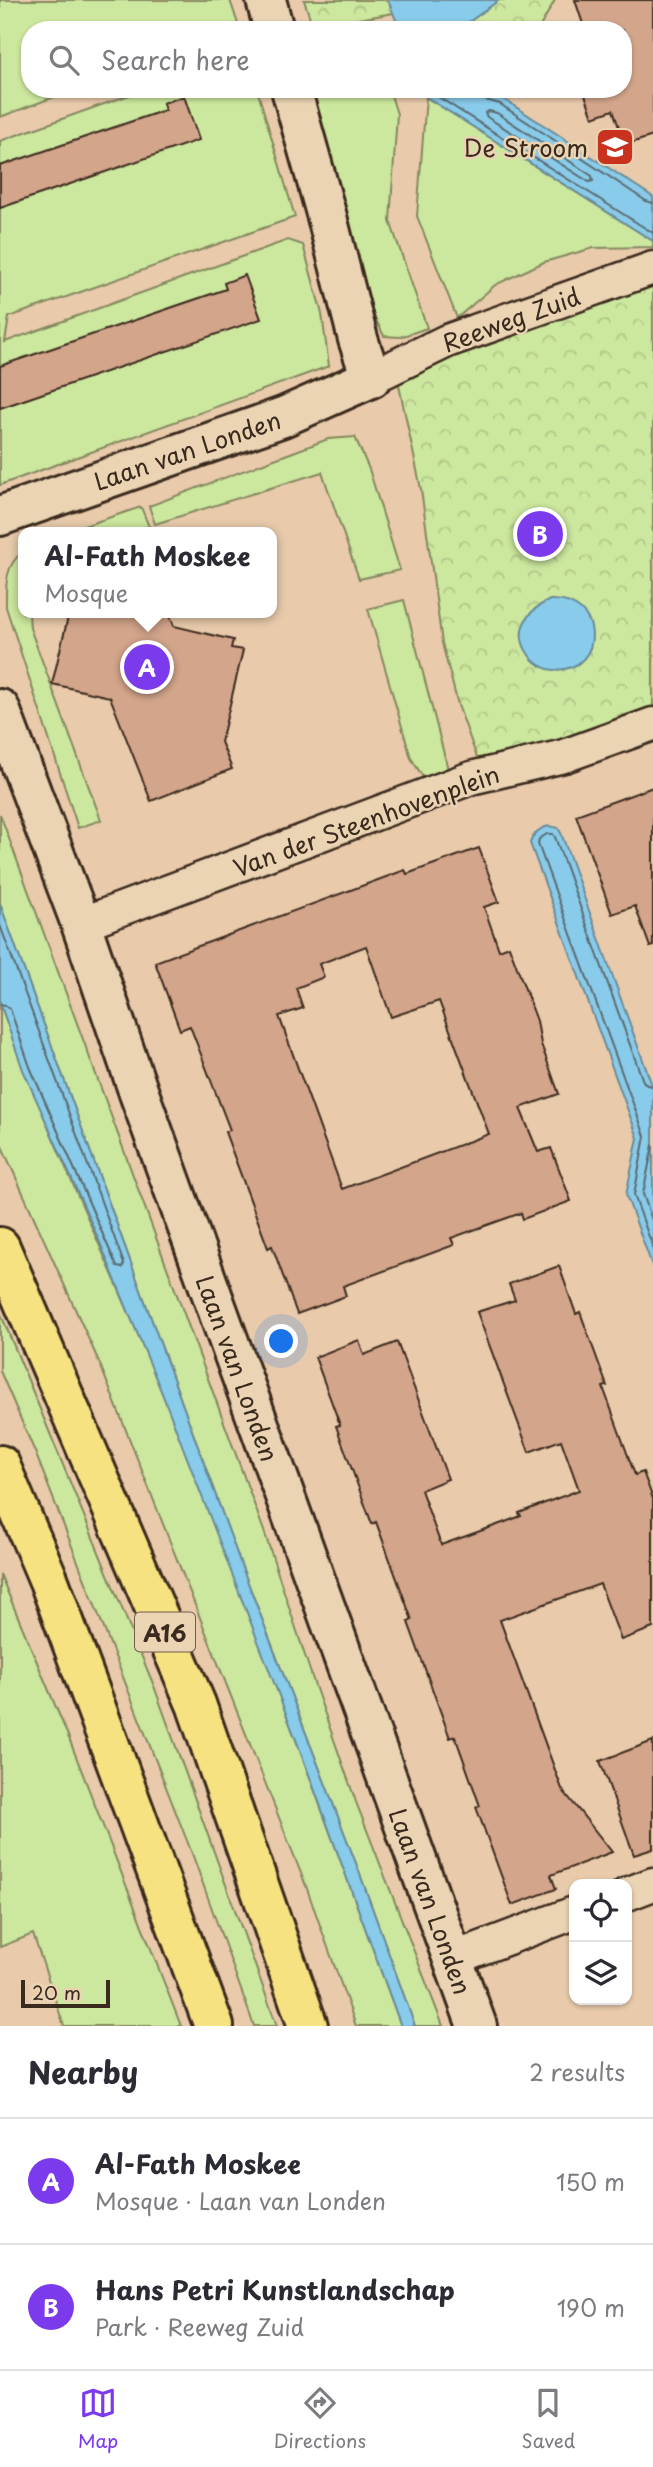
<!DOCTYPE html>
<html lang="en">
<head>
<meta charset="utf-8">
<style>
	:root { --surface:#fff; --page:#f7f7f7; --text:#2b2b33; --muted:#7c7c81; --line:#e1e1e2; --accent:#7c3aed }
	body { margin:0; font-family:"Playpen Sans",sans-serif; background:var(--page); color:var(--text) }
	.controls { position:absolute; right:21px; bottom:21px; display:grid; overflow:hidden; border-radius:14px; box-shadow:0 2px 5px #0004 }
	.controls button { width:63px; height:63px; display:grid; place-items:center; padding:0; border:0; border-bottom:2px solid var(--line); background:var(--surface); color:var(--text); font:35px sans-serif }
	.scale { position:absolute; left:21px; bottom:18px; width:89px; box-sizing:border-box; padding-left:7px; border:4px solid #3b2a1e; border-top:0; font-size:19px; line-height:24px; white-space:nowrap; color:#3b2a1e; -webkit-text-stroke:5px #ead4b3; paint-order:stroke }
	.you { position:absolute; left:282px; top:1342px; width:24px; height:24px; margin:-18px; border:5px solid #fff; border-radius:50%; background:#1a73e8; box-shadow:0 0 0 10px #1a73e833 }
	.badge { display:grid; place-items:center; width:46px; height:46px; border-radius:50%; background:var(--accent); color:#fff; font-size:23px; font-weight:700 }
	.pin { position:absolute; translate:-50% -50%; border:4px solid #fff; box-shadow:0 2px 7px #0006 }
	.popup { position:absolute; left:18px; top:527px; width:259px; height:91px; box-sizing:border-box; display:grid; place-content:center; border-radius:14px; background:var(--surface); filter:drop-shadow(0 2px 5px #0005); font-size:23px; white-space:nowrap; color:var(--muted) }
	.popup b { font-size:26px; color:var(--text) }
	.popup::after { content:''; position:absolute; left:50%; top:100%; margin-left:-14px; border:14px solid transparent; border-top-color:var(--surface) }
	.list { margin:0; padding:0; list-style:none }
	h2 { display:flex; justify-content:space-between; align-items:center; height:91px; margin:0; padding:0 28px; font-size:30px }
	h2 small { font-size:23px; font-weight:400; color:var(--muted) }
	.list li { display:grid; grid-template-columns:46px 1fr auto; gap:21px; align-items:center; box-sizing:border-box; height:126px; padding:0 28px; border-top:2px solid var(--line) }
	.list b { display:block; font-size:26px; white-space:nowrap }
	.list p { margin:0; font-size:23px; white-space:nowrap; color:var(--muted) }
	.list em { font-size:23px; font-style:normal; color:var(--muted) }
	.icon { flex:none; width:38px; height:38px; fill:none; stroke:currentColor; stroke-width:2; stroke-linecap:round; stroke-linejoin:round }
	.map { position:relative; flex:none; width:653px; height:2026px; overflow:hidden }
	.search { position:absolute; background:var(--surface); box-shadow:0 2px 5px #0004; left:21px; right:21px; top:21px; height:77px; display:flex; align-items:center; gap:18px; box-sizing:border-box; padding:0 24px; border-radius:28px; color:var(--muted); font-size:26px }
	.sheet { height:343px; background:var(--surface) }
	nav { display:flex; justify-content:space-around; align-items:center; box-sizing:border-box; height:98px; border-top:2px solid var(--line); background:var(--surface); font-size:19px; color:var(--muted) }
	nav a { display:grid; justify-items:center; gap:4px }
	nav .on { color:var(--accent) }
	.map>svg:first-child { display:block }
	.grass { fill:#cce79e; stroke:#84885e; stroke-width:2 }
	.forest { fill:url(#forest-crowns); stroke:#84885e; stroke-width:2 }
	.water { fill:#89cbea; stroke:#6a8b98; stroke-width:2 }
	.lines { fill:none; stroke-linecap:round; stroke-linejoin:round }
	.shore { stroke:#5a6a70; stroke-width:2 }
	.building { fill:#d3a58b; stroke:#3b2a1e; stroke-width:2; fill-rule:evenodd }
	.minor-casing { stroke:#3b2a1e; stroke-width:37 }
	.tertiary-casing { stroke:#3b2a1e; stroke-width:44 }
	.motorway-casing { stroke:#3b2a1e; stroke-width:44 }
	.minor { stroke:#ead4b3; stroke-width:32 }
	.tertiary { stroke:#ead4b3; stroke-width:38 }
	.motorway { stroke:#f6e281; stroke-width:38 }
	.labels { text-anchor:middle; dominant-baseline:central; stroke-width:5; stroke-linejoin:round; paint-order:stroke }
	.shield { fill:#ead4b3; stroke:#705d4b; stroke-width:2 }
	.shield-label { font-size:23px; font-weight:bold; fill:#3b2a1e }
	.poi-label { font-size:24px; fill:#3b2a1e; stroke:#ead4b3; text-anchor:end }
	.street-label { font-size:24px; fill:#3b2a1e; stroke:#ead4b3 }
</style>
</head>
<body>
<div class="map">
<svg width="653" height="2026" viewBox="0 0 653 2026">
	<defs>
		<pattern id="forest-crowns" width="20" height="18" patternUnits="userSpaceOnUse" patternTransform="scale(1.75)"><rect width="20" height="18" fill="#cce79e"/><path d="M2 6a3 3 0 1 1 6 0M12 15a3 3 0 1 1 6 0" fill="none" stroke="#b0c688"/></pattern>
	</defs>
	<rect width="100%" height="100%" fill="#e9cbac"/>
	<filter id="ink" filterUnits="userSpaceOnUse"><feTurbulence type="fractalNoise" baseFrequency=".0143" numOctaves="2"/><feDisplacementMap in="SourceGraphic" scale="14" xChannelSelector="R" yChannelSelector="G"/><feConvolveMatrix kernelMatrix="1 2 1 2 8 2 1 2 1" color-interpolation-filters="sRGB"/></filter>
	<g filter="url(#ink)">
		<g class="grass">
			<path d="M 0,0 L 230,0 L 240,30 L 30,30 L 30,89 L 76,89 L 0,117 Z"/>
			<path d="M 146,89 L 257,89 L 295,217 L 9,317 L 5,342 L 288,240 L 303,245 L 322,314 L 329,366 L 0,485 L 0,141 Z"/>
			<path d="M 310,89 L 389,89 L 397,114 L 390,221 L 427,328 L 400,337 L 384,336 L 374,316 Z"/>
			<path d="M 426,97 L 653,241 L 653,247 L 593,248 L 544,262 L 495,285 L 457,318 L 417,216 Z"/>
			<path d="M 355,437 L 369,469 L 400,570 L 359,579 L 322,472 L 155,524 L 149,506 L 328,439 Z"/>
			<path d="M 141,507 L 149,527 L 135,532 L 66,532 Z"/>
			<path d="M 23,552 L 23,613 L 29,613 L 30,628 L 101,820 L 78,828 L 6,607 C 6,588 4,565 23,552 Z"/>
			<path d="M 404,600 L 450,777 L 428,785 L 411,758 L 368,609 Z"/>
			<path d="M 0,814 L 264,1531 L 315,1686 L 356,1802 L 443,2026 L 415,2026 L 357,1866 L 240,1562 L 0,904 Z"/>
			<path d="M 0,1003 C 47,1136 111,1264 163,1395 C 247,1604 324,1815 401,2026 L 356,2026 L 306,1886 L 99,1362 L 0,1142 Z"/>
			<path d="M 0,1312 L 154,1686 L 277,2026 L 254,2026 L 193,1856 L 35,1452 L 0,1371 Z"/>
			<path d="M 0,1574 L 68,1736 L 181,2026 L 64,2026 L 33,1934 L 0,1947 Z"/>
		</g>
		<g class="forest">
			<path d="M 304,0 L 454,0 L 451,3 L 313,27 Z"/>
			<path d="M 499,0 L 555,0 L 541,25 L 542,30 L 458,30 Z"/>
			<path d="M 653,285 L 653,715 L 480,766 L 458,705 L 442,643 L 421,489 L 397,376 L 443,353 Z"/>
		</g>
		<g class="water">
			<path d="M 388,0 L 499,0 L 458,30 L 400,30 Z"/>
			<path d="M 423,89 L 471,89 L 502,98 L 653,197 L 653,241 L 426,97 Z"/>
			<path d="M 550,600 C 605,598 605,670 556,670 C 545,670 535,664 529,655 C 512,631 527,610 550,600 Z"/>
			<path d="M 549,826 L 558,828 L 561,833 L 653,1088 L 653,1268 L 626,1195 L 638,1138 L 530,843 C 533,834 539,828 549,826 Z"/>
			<path d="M 0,904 L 240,1562 L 357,1866 L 415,2026 L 401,2026 L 300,1750 L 162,1393 L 98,1238 L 23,1070 L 0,1003 Z"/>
		</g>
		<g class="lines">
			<g class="shore">
				<path d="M 430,89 L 432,93 L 653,233"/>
				<path d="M 474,89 L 478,98 L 500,104 L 646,201 L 653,203"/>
				<path d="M 489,111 L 497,113 L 592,176 L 593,181 L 589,182 L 487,117 L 485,113 Z"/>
				<path d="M 0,925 L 124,1264 L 122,1268 L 117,1267 L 30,1067 L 10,1009 L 5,1005 L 0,1004"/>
				<path d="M 653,1086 L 647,1085 L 643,1081 L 555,837 L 553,834 L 547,834 L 539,839 L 538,844 L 645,1136 L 634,1195 L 653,1248"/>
				<path d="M 653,1145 L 643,1194 L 653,1223"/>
			</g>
		</g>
		<g class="building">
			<path d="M 575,0 L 653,0 L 653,136 L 625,145 L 613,110 L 593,117 L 583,89 L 623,89 L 623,30 L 585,30 Z"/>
			<path d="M 184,96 L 199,140 L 0,208 L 0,166 L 165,110 L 163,103 Z"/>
			<path d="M 245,275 L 261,319 L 0,408 L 0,366 L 226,289 L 224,283 Z"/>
			<path d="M 69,613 L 169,613 L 174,626 L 233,640 L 231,648 L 243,650 L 221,742 L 232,769 L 151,801 L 110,697 L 52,684 Z"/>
			<path d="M 653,787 L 653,946 L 650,947 L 635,906 L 612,914 L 576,815 Z"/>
			<path d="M 479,848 L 499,902 L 484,907 L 499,950 L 509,946 L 537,1021 L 541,1044 L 559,1094 L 520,1108 L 538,1152 L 551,1148 L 571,1201 L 523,1219 L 521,1213 L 451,1238 L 454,1245 L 343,1286 L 346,1296 L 297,1314 L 272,1246 L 268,1248 L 225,1132 L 230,1130 L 190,1026 L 180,1030 L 155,962 L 405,870 L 407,874 ZM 366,946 L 391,1017 L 439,1001 L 489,1134 L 342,1189 L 279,1016 L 303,1008 L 296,988 L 324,977 L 319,964 Z"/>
			<path d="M 559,1266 L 576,1314 L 580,1312 L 607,1386 L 603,1387 L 635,1475 L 643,1472 L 653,1499 L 653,1628 L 621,1640 L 600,1584 L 500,1620 L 562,1789 L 612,1852 L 551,1875 L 556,1889 L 512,1905 L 476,1807 L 480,1806 L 455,1736 L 450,1738 L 408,1622 L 412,1620 L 376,1522 L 372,1524 L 336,1426 L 340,1425 L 315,1357 L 359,1340 L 364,1355 L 397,1342 L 448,1479 L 421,1490 L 441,1545 L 500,1524 L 521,1516 L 519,1513 L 579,1490 L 561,1440 L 529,1452 L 477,1312 L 515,1300 L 509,1284 Z"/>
			<path d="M 653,1741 L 653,1849 L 634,1855 L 600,1761 Z"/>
		</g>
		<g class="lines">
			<g class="minor-casing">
				<g id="minor">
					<path d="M 371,378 L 447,341 L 653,268"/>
					<path d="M 81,924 L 471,778 L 564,756 L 653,724"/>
					<path d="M 627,1894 L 653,1884"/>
					<path d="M 452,1959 L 574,1913"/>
				</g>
			</g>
			<g class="tertiary-casing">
				<g id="tertiary">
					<path d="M 266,0 L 274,30"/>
					<path d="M 0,516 L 283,417 L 371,378 L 358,339 L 327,217 L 291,89"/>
					<path d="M 0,709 L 81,924 L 140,1096 L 477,2026"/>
				</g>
			</g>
			<g class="motorway-casing">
				<g id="motorway">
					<path d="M 0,1247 L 196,1704 L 308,2026"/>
					<path d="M 0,1465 L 49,1581 L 214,2026"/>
				</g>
			</g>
			<use href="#minor" class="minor"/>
			<use href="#tertiary" class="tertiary"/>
			<use href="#motorway" class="motorway"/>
		</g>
	</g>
	<defs>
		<g id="school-square" transform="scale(2.0125)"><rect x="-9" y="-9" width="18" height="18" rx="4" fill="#c8321e" stroke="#ead4b3"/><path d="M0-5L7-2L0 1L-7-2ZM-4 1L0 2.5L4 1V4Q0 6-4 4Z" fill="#fff"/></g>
	</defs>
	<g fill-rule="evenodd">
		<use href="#school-square" x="615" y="147"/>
	</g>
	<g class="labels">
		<rect class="shield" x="135" y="1612.5" width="60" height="39" rx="5"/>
		<g class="shield-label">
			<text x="165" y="1632">A16</text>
		</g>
		<g class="poi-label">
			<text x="588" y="147">De Stroom</text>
		</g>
		<g class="street-label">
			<text transform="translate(511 319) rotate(-20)">Reeweg Zuid</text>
			<text transform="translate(187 450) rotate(-19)">Laan van Londen</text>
			<text transform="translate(366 820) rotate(-20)">Van der Steenhovenplein</text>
			<text transform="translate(238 1368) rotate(70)">Laan van Londen</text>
			<text transform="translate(431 1901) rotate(70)">Laan van Londen</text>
		</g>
	</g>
</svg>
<div class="controls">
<button><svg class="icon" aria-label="locate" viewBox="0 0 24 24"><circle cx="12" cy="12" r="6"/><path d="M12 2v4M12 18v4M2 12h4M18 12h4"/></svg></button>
<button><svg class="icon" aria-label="layers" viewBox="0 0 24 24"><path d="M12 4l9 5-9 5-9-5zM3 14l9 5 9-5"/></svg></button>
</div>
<div class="scale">20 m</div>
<div class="you"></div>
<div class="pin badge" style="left:147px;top:667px">A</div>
<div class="popup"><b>Al-Fath Moskee</b>Mosque</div>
<div class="pin badge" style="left:540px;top:534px">B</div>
<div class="search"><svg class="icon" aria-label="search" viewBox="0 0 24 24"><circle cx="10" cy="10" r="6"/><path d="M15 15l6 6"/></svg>Search here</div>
</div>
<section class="sheet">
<h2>Nearby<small>2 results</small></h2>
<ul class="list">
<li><span class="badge">A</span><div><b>Al-Fath Moskee</b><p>Mosque · Laan van Londen</p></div><em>150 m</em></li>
<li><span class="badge">B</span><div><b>Hans Petri Kunstlandschap</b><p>Park · Reeweg Zuid</p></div><em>190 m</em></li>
</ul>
</section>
<nav>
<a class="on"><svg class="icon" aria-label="map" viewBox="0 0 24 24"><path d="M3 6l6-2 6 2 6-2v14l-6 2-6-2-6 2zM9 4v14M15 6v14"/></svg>Map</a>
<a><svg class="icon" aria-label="directions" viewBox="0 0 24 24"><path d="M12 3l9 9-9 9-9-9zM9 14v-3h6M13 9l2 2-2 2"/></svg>Directions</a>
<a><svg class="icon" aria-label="saved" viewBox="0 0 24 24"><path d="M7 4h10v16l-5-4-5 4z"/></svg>Saved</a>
</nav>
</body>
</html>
